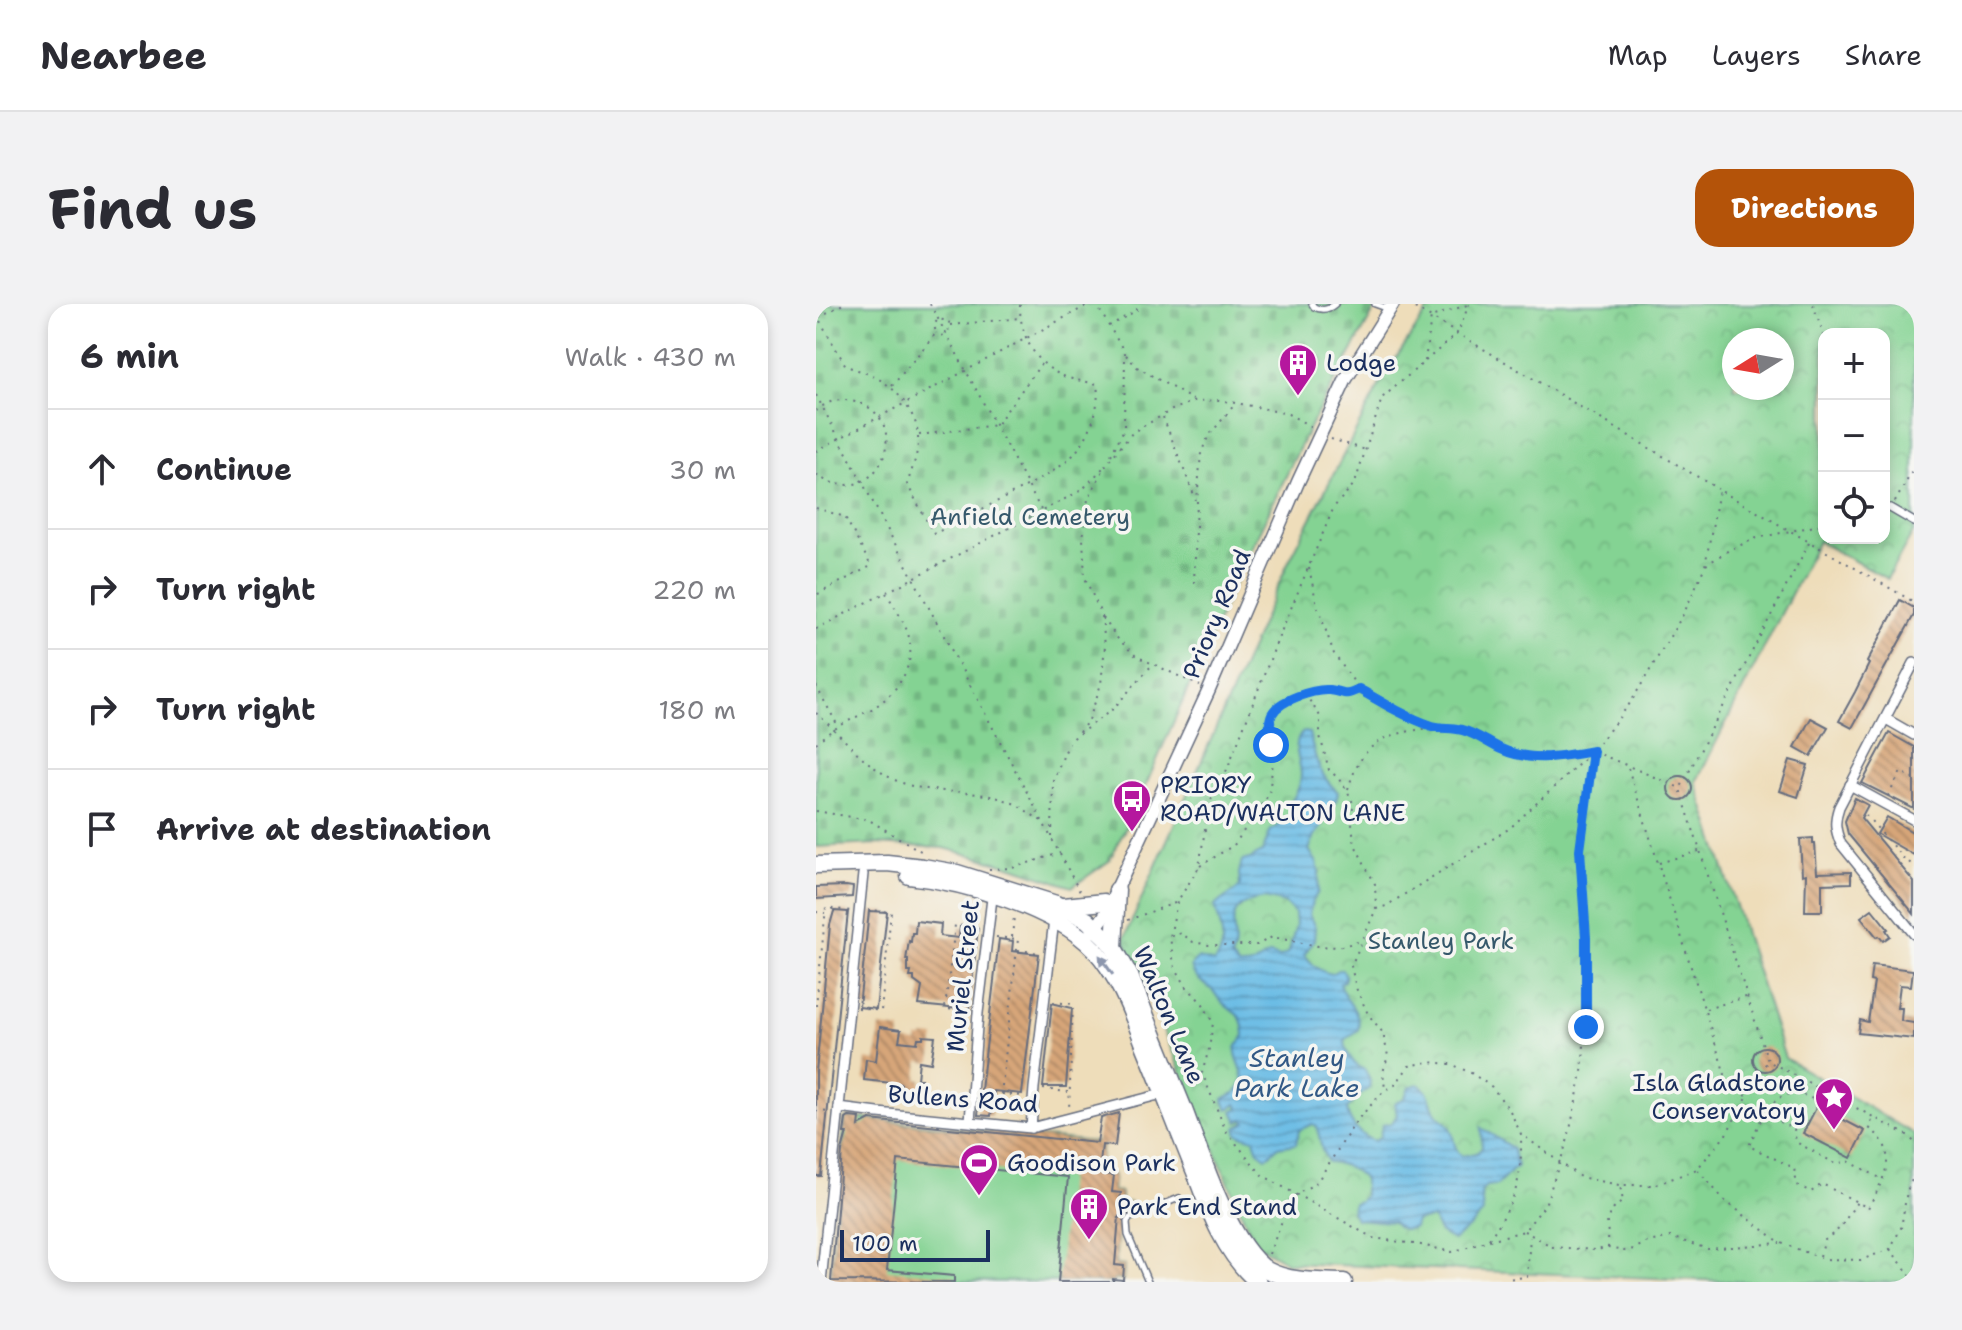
<!DOCTYPE html>
<html lang="en">
<head>
<meta charset="utf-8">
<style>
	:root { --surface:#fff; --page:#f2f2f3; --text:#2b2b33; --muted:#7c7c81; --line:#e1e1e2; --accent:#b45309 }
	body { margin:0; font-family:"Shantell Sans",sans-serif; background:var(--page); color:var(--text) }
	.controls { position:absolute; right:24px; top:24px; display:grid; overflow:hidden; border-radius:16px; box-shadow:0 4px 12px #0003 }
	.controls button { width:72px; height:72px; display:grid; place-items:center; padding:0; border:0; border-bottom:2px solid var(--line); background:var(--surface); color:var(--text); font:40px sans-serif }
	.compass { position:absolute; left:906px; top:24px; width:72px; height:72px; border-radius:50%; background:var(--surface); box-shadow:0 4px 12px #0003; rotate:259deg }
	.scale { position:absolute; left:24px; bottom:20px; width:150px; box-sizing:border-box; padding-left:8px; border:4px solid #1b2f5e; border-top:0; font-size:22px; line-height:28px; white-space:nowrap; color:#1b2f5e; -webkit-text-stroke:6px #f6f6f2; paint-order:stroke }
	.stop { position:absolute; width:24px; height:24px; margin:-18px; border:6px solid #1a73e8; border-radius:50%; background:#fff }
	.stop.end { background:#1a73e8; border-color:#fff; box-shadow:0 2px 8px #0008 }
	.list { margin:0; padding:0; list-style:none }
	h2 { display:flex; justify-content:space-between; align-items:center; height:104px; margin:0; padding:0 32px; font-size:34px }
	h2 small { font-size:26px; font-weight:400; color:var(--muted) }
	.list li { display:grid; grid-template-columns:52px 1fr auto; gap:24px; align-items:center; box-sizing:border-box; height:120px; padding:0 32px; border-top:2px solid var(--line) }
	.list b { display:block; font-size:30px; white-space:nowrap }
	.list em { font-size:26px; font-style:normal; color:var(--muted) }
	.icon { flex:none; width:44px; height:44px; fill:none; stroke:currentColor; stroke-width:2; stroke-linecap:round; stroke-linejoin:round }
	.map { position:relative; flex:none; width:1098px; height:978px; overflow:hidden; border-radius:24px }
	header { display:flex; align-items:center; gap:48px; box-sizing:border-box; height:112px; padding:0 40px; background:var(--surface); border-bottom:2px solid var(--line) }
	header strong { font-size:38px }
	nav { display:flex; gap:44px; margin-inline-start:auto; font-size:28px }
	.intro { display:flex; align-items:center; justify-content:space-between; box-sizing:border-box; height:192px; padding:0 48px }
	h1 { margin:0; font-size:56px }
	.button { padding:20px 36px; border-radius:24px; background:var(--accent); color:#fff; font-size:28px; font-weight:700 }
	main { display:flex; gap:48px; padding:0 48px }
	aside { flex:1; background:var(--surface); border-radius:24px; box-shadow:0 4px 12px #0003 }
	.map>svg:first-child { display:block }
	.cemetery { fill:url(#cemetery-stones); stroke:#508178; stroke-width:2 }
	.park { fill:url(#park-crowns); stroke:#508178; stroke-width:2; fill-rule:evenodd }
	.pitch { fill:#84d393; stroke:#508178; stroke-width:2 }
	.water { fill:url(#water-rules); stroke:#4276a2; stroke-width:2; fill-rule:evenodd }
	.building { fill:url(#building-back-hatch) }
	.lines { fill:none; stroke-linecap:round; stroke-linejoin:round }
	.service-casing { stroke:#656c7e; stroke-width:8 }
	.pedestrian-casing { stroke:#656c7e; stroke-width:10 }
	.minor-casing { stroke:#656c7e; stroke-width:12 }
	.tertiary-casing { stroke:#656c7e; stroke-width:15 }
	.trunk-casing { stroke:#656c7e; stroke-width:19 }
	.path { stroke:#656c7e; stroke-width:2; stroke-dasharray:2 6; stroke-linecap:butt }
	.service { stroke:#fff; stroke-width:5 }
	.pedestrian { stroke:#fff; stroke-width:7 }
	.minor { stroke:#fff; stroke-width:9 }
	.tertiary { stroke:#fff; stroke-width:12 }
	.trunk { stroke:#fff; stroke-width:16 }
	.oneway { fill:#8d97ae }
	.route { stroke:#1a73e8; stroke-width:10 }
	.labels { text-anchor:middle; dominant-baseline:central; stroke-width:7; stroke-linejoin:round; paint-order:stroke }
	.poi-label { font-size:24px; fill:#1b2f5e; stroke:#f6f6f2; text-anchor:start }
	.park-label { font-size:24px; fill:#35586b; stroke:#f6f6f2 }
	.street-label { font-size:24px; fill:#1b2f5e; stroke:#f6f6f2 }
	.water-label { font-size:26px; font-style:italic; fill:#325986; stroke:#f6f6f2 }
</style>
</head>
<body>
<header>
<strong>Nearbee</strong>
<nav><a>Map</a><a>Layers</a><a>Share</a></nav>
</header>
<div class="intro"><h1>Find us</h1><a class="button">Directions</a></div>
<main>
<aside>
<h2>6 min<small>Walk · 430 m</small></h2>
<ul class="list">
<li><svg class="icon" aria-label="ahead" viewBox="0 0 24 24"><path d="M12 20V5M6 11l6-6 6 6"/></svg><div><b>Continue</b></div><em>30 m</em></li>
<li><svg class="icon" aria-label="right" viewBox="0 0 24 24"><path d="M7 20v-9h11M14 6l5 5-5 5"/></svg><div><b>Turn right</b></div><em>220 m</em></li>
<li><svg class="icon" aria-label="right" viewBox="0 0 24 24"><path d="M7 20v-9h11M14 6l5 5-5 5"/></svg><div><b>Turn right</b></div><em>180 m</em></li>
<li><svg class="icon" aria-label="arrive" viewBox="0 0 24 24"><path d="M6 21V4h12l-3 4 3 4H6"/></svg><div><b>Arrive at destination</b></div></li>
</ul>
</aside>
<div class="map">
<svg width="1098" height="978" viewBox="0 0 1098 978">
	<defs>
		<pattern id="cemetery-stones" width="16" height="16" patternUnits="userSpaceOnUse" patternTransform="scale(2)"><rect width="16" height="16" fill="#84d393"/><path d="M2 7V4a2 2 0 0 1 4 0v3zM10 15v-3a2 2 0 0 1 4 0v3z" fill="#71b581"/></pattern>
		<pattern id="park-crowns" width="20" height="18" patternUnits="userSpaceOnUse" patternTransform="scale(2)"><rect width="20" height="18" fill="#84d393"/><path d="M2 6a3 3 0 1 1 6 0M12 15a3 3 0 1 1 6 0" fill="none" stroke="#71b581"/></pattern>
		<pattern id="water-rules" width="6" height="5" patternUnits="userSpaceOnUse" patternTransform="scale(2)"><rect width="6" height="5" fill="#69bce5"/><path d="M0 2.5h6" fill="none" stroke="#5699bd"/></pattern>
		<pattern id="building-back-hatch" width="6" height="6" patternUnits="userSpaceOnUse" patternTransform="scale(2)"><rect width="6" height="6" fill="#d7a679"/><path d="M-1 5l2 2M0 0l6 6M5-1l2 2" fill="none" stroke="#ae8866"/></pattern>
	</defs>
	<rect width="100%" height="100%" fill="#f6f6f2"/>
	<filter id="ink" filterUnits="userSpaceOnUse"><feTurbulence type="fractalNoise" baseFrequency=".0125" numOctaves="2"/><feDisplacementMap in="SourceGraphic" scale="16" xChannelSelector="R" yChannelSelector="G"/><feConvolveMatrix kernelMatrix="1 2 1 2 8 2 1 2 1" color-interpolation-filters="sRGB"/></filter>
	<filter id="wash" filterUnits="userSpaceOnUse"><feTurbulence type="fractalNoise" baseFrequency=".006" numOctaves="4" result="noise"/><feDisplacementMap in="SourceGraphic" scale="32" xChannelSelector="R" yChannelSelector="G"/><feGaussianBlur stdDeviation="1.8" result="paint"/><feColorMatrix in="noise" values="0 0 0 0 0 0 0 0 0 0 0 0 0 0 0 0 0 1.4 0 .05"/><feComposite in="paint" operator="in"/></filter>
	<g filter="url(#wash)">
		<rect width="100%" height="100%" fill="#eeddba"/>
		<path class="cemetery" d="M 0,0 L 562,0 L 494,122 L 417,282 L 323,497 L 293,557 L 256,583 L 194,562 L 128,544 L 60,540 L 0,543 Z"/>
		<path class="park" d="M 616,0 L 1098,0 L 1098,227 L 1071,275 L 1002,237 L 880,478 L 969,754 L 1098,830 L 1098,978 L 935,978 L 472,959 L 439,940 L 308,635 L 471,261 L 568,72 ZM 1008,30 L 1068,30 L 1068,234 L 1008,234 ZM 918,36 L 966,36 L 966,84 L 918,84 Z"/>
		<path class="pitch" d="M 33,813 L 286,839 L 283,870 L 298,871 L 296,887 L 305,889 L 305,898 L 315,899 L 313,913 L 303,913 L 299,961 L 308,962 L 307,976 L 297,975 L 297,978 L 15,977 L 29,815 Z"/>
		<path class="water" d="M 487,428 L 493,429 C 499,452 502,471 522,488 L 520,498 L 508,510 L 505,524 L 498,532 L 493,546 L 501,559 L 503,568 L 502,588 L 496,598 L 493,611 L 499,623 L 498,636 L 488,651 C 497,661 502,667 515,670 L 522,666 L 526,666 C 530,669 530,672 528,677 L 524,679 C 526,696 547,707 542,726 L 529,736 C 529,748 538,763 549,766 L 554,777 L 553,785 L 540,794 L 531,806 C 533,819 545,834 559,837 L 564,833 L 566,821 L 576,819 L 581,811 L 579,799 C 592,791 586,800 593,783 L 602,780 C 617,790 612,795 619,808 C 622,813 629,817 633,822 C 639,832 636,844 646,852 L 661,849 L 666,844 L 665,824 L 696,844 L 701,862 L 681,881 L 670,882 L 665,888 L 667,909 L 652,924 L 637,936 L 623,928 L 617,914 L 600,917 L 598,923 C 588,927 584,925 577,918 L 540,915 L 535,907 L 538,899 L 544,897 L 548,892 L 548,875 C 539,865 525,859 512,858 L 506,846 L 501,822 L 496,820 L 483,826 L 480,840 L 461,843 L 453,852 L 450,853 L 442,847 L 438,835 L 422,830 L 420,824 L 430,818 L 428,815 L 422,818 L 417,807 L 423,804 L 421,800 L 412,805 L 407,795 C 411,792 415,791 419,789 C 439,776 416,754 420,744 C 422,739 426,736 428,732 C 427,706 418,712 404,696 C 399,691 402,692 396,686 C 387,678 379,676 375,663 L 379,657 L 383,654 L 398,659 C 413,644 404,619 399,602 C 407,593 416,591 424,582 L 423,569 L 426,557 L 434,555 L 447,547 L 454,527 L 474,515 C 474,508 474,501 477,495 C 481,487 485,481 485,471 C 485,455 474,442 487,428 ZM 449,594 L 469,599 L 479,609 L 480,621 L 473,648 L 464,653 L 454,650 C 438,657 443,663 422,662 L 415,654 C 429,629 396,603 449,594 Z"/>
		<g id="blocks">
			<g class="building">
				<path d="M 1084,296 L 1098,304 L 1098,311 L 1036,424 L 1023,417 L 1039,388 L 1053,360 L 1051,358 Z"/>
				<path d="M 995,414 L 1012,423 L 995,452 L 979,443 Z"/>
				<path d="M 1073,429 L 1098,443 L 1098,505 L 1046,479 Z"/>
				<path d="M 974,456 L 992,461 L 982,493 L 964,487 Z"/>
				<circle cx="864" cy="484" r="12"/>
				<path d="M 1039,494 L 1052,501 L 1045,514 L 1098,578 L 1098,610 L 1032,530 L 1029,517 Z"/>
				<path d="M 1071,513 L 1098,529 L 1098,551 L 1061,530 Z"/>
				<path d="M 997,534 L 997,540 L 999,540 L 1001,569 L 1035,568 L 1035,579 L 1006,580 L 1006,607 L 989,607 L 990,570 L 986,571 L 984,535 Z"/>
				<path d="M 30,582 L 37,583 L 36,593 L 0,595 L 0,583 Z"/>
				<path d="M 1056,605 L 1072,625 L 1070,626 L 1074,632 L 1067,637 L 1063,632 L 1061,633 L 1045,613 Z"/>
				<path d="M 18,607 L 32,608 L 5,872 L 0,872 L 0,768 L 14,621 Z"/>
				<path d="M 53,607 L 71,608 L 60,705 L 43,703 Z"/>
				<path d="M 100,617 L 125,620 L 124,632 L 143,634 L 144,623 L 162,624 L 153,706 L 103,701 L 106,683 L 98,677 L 98,673 L 94,673 L 95,668 L 92,668 L 92,656 L 90,656 L 93,637 L 95,638 L 96,629 L 99,629 Z"/>
				<path d="M 183,635 L 197,637 L 196,647 L 223,650 L 206,790 L 178,787 L 175,812 L 162,811 Z"/>
				<path d="M 1056,661 L 1097,666 L 1095,682 L 1084,681 L 1081,704 L 1086,704 L 1085,717 L 1098,719 L 1098,735 L 1042,729 L 1044,716 L 1052,718 L 1058,678 L 1054,677 Z"/>
				<path d="M 236,699 L 256,704 L 250,783 L 227,783 Z"/>
				<path d="M 64,723 L 85,726 L 83,737 L 101,739 L 102,734 L 107,734 L 107,732 L 119,733 L 115,759 L 103,757 L 101,775 L 105,775 L 105,792 L 84,789 L 85,780 L 48,776 L 50,755 L 60,757 Z"/>
				<circle cx="949" cy="755" r="12"/>
				<path d="M 1001,802 L 1049,827 L 1035,854 L 987,829 Z"/>
				<path d="M 303,809 L 299,842 L 286,841 L 283,870 L 298,871 L 296,888 L 305,889 L 304,898 L 315,899 L 314,908 L 308,912 L 303,912 L 299,961 L 308,962 L 307,976 L 297,975 L 297,978 L 242,978 L 252,873 L 82,856 L 71,966 L 138,972 L 138,978 L 15,977 L 26,847 L 31,829 L 28,829 L 30,815 L 33,813 L 44,814 L 43,822 L 54,816 L 281,839 L 285,814 Z"/>
			</g>
		</g>
	</g>
	<g filter="url(#ink)">
		<use href="#blocks" fill-opacity="0" stroke="#656c7e" stroke-width="2"/>
		<g class="lines">
			<g class="service-casing">
				<g id="service">
					<path d="M 496,0 L 498,3 C 506,7 512,6 519,0"/>
					<path d="M 559,0 L 573,5"/>
					<path d="M 332,978 L 312,931 L 311,918 L 314,914 L 363,894"/>
				</g>
			</g>
			<g class="pedestrian-casing">
				<path id="pedestrian" d="M 1074,204 L 1098,218"/>
			</g>
			<g class="minor-casing">
				<g id="minor">
					<path d="M 1098,359 L 1023,503 C 1018,517 1019,526 1025,540 L 1098,630"/>
					<path d="M 1070,415 L 1098,431"/>
					<path d="M 1034,481 L 1098,516"/>
					<path d="M 23,804 L 62,809 L 215,824 L 350,789"/>
					<path d="M 154,817 L 162,709 L 177,586"/>
					<path d="M 215,824 L 218,784 L 238,616"/>
					<path d="M 5,978 L 47,570"/>
				</g>
			</g>
			<g class="tertiary-casing">
				<path id="tertiary" d="M 275,628 C 287,617 294,605 299,589 L 393,386 L 482,178 L 530,75 L 577,0"/>
			</g>
			<g class="trunk-casing">
				<g id="trunk">
					<path d="M 0,561 L 71,559 L 107,563 L 141,569 L 240,600 L 271,616 L 288,632 L 298,644 L 314,672 C 331,716 349,759 367,803 C 384,847 412,939 451,966 C 473,978 502,977 528,978"/>
					<path d="M 93,572 C 150,578 239,604 278,645 C 303,672 316,709 329,743 C 346,784 362,826 379,868 C 393,907 409,951 442,978"/>
					<path d="M 248,602 L 288,598"/>
					<path d="M 298,644 L 301,586"/>
				</g>
			</g>
			<g class="path">
				<path d="M 114,0 L 225,206"/>
				<path d="M 280,0 L 309,49 L 308,125 L 293,155"/>
				<path d="M 592,0 L 902,185"/>
				<path d="M 653,0 L 642,29 L 566,94 L 539,179 L 518,203 L 462,335 L 410,468 L 393,500 L 383,563 L 361,598 L 354,633 L 358,661 L 370,682 L 387,700 L 397,719 L 393,745 L 386,769 L 410,827 L 446,871 L 557,934 L 605,941 L 636,948 L 673,936 L 708,927 L 729,901 L 752,835 L 766,769 L 771,700 L 770,634 L 764,546 L 777,447"/>
				<path d="M 997,0 L 1008,33"/>
				<path d="M 0,10 L 30,62 C 57,71 74,77 91,102 C 95,109 100,117 101,125 C 105,143 97,163 91,180 L 118,230 C 142,217 166,205 190,193 C 210,182 232,172 250,158 C 271,140 285,107 281,80 C 273,78 264,77 256,75 C 222,66 203,33 204,0"/>
				<path d="M 3,13 L 27,0"/>
				<path d="M 135,21 L 204,14"/>
				<path d="M 293,22 L 321,6 L 321,0"/>
				<path d="M 310,51 L 321,63 L 377,96"/>
				<path d="M 609,57 L 615,13 L 651,1"/>
				<path d="M 76,82 L 120,29 L 118,21 L 122,15 L 133,17 C 134,25 133,29 125,32 L 120,29"/>
				<path d="M 0,91 L 264,588"/>
				<path d="M 0,107 C 10,98 22,94 35,97 C 102,109 65,213 0,171"/>
				<path d="M 347,113 L 380,196"/>
				<path d="M 103,131 L 180,121 L 225,60"/>
				<path d="M 515,135 L 550,146"/>
				<path d="M 0,147 L 274,0"/>
				<path d="M 1079,198 L 1098,164"/>
				<path d="M 0,204 L 29,213 L 55,262 L 0,291"/>
				<path d="M 993,239 L 864,485 L 952,757 L 1093,832 L 1098,838"/>
				<path d="M 890,261 L 913,246 L 941,234 L 1008,220"/>
				<path d="M 493,264 L 501,301 L 518,350 L 543,385 L 585,409 L 619,423 L 634,423 L 648,426 L 668,434 L 684,445 L 709,453 L 748,452 L 777,447 L 864,484"/>
				<path d="M 378,279 L 381,197 L 385,149 L 392,133 L 419,100"/>
				<path d="M 287,314 L 302,335 L 320,352 L 384,382"/>
				<path d="M 0,325 L 266,186 L 287,164"/>
				<path d="M 0,382 L 22,422"/>
				<path d="M 489,390 L 504,412 L 504,432 L 513,466 L 522,474 L 531,486 L 537,499 L 536,522 L 539,541 L 559,580 L 560,605 L 535,662 L 540,684 L 552,710 L 567,729 L 572,752 L 567,768 L 569,785"/>
				<path d="M 0,409 C 25,430 45,458 75,474 C 113,494 158,482 197,499 C 208,504 218,513 229,519"/>
				<path d="M 263,430 L 297,405 L 336,361"/>
				<path d="M 0,439 C 16,424 35,416 54,406 C 83,389 105,356 89,322 C 84,311 77,300 70,289"/>
				<path d="M 812,464 L 913,783 L 931,791"/>
				<path d="M 532,485 C 547,437 567,430 615,424"/>
				<path d="M 1072,492 L 1085,468 L 1098,474"/>
				<path d="M 0,507 L 53,516 L 108,549"/>
				<path d="M 1050,511 L 1086,553 L 1098,562"/>
				<path d="M 236,533 L 237,476 L 252,441 L 273,416 L 285,380 L 289,342 L 286,312 L 269,274 L 267,234 L 272,195 L 291,159 L 317,128 L 356,106 L 378,97 L 403,96 L 436,102 L 472,110 L 496,123"/>
				<path d="M 843,559 L 883,547"/>
				<path d="M 384,562 L 418,541 L 453,490 L 457,458 L 453,424 L 456,409 L 468,397 L 489,390 L 510,386 L 531,391 L 542,386"/>
				<path d="M 173,565 L 196,564 L 244,549"/>
				<path d="M 560,605 L 570,602 L 694,524 L 777,447 L 815,398 L 868,309 L 889,262 L 903,186 L 1098,298"/>
				<path d="M 0,608 L 9,609"/>
				<path d="M 312,616 L 359,599"/>
				<path d="M 355,632 L 365,629 L 377,638 L 393,641 L 441,641 L 456,633 L 502,642 L 522,643 L 545,637"/>
				<path d="M 180,633 L 202,635 L 183,809"/>
				<path d="M 196,633 L 198,612"/>
				<path d="M 202,646 L 224,649"/>
				<path d="M 237,698 L 257,700 L 253,806"/>
				<path d="M 0,702 L 10,604 L 35,607"/>
				<path d="M 42,704 L 65,707 L 75,608 L 53,606"/>
				<path d="M 890,705 L 930,693"/>
				<path d="M 151,707 L 129,705 L 139,621 L 162,623"/>
				<path d="M 227,785 L 252,788"/>
				<path d="M 1006,787 L 1000,797 C 962,773 946,812 933,842 L 978,864 L 981,881 L 995,888 L 1006,880 L 1041,898"/>
				<path d="M 186,790 L 208,792"/>
				<path d="M 0,807 L 13,808"/>
				<path d="M 949,811 L 978,825 L 980,838 L 1020,860 L 1032,857 L 1066,875"/>
				<path d="M 882,866 L 908,896 L 965,939 L 1008,955 L 1045,956 L 1074,945 L 1085,924 L 1091,887 L 1098,871"/>
				<path d="M 708,927 L 737,943 L 779,946 L 792,944 L 808,947 L 818,945 L 829,939 L 854,933 L 892,945 L 964,939"/>
				<path d="M 673,935 C 700,896 706,878 705,830"/>
				<path d="M 792,944 C 794,920 783,915 807,897 L 804,882"/>
				<path d="M 1074,945 L 1098,976"/>
				<path d="M 453,950 L 475,894 L 501,878 L 541,816 L 569,786 L 579,781 L 593,762 L 612,758 L 635,760 L 655,769 L 676,783 L 694,807 L 705,830 L 764,873 L 803,881 L 839,881 L 881,865 L 909,832 L 929,797 L 940,773 L 952,757"/>
				<path d="M 1004,952 L 1009,936 L 1024,924 L 1041,898 L 1052,904 C 1067,876 1086,847 1053,824 L 1057,814"/>
				<path d="M 690,978 L 690,975 L 711,973 L 714,933"/>
			</g>
			<use href="#service" class="service"/>
			<use href="#pedestrian" class="pedestrian"/>
			<use href="#minor" class="minor"/>
			<use href="#tertiary" class="tertiary"/>
			<use href="#trunk" class="trunk"/>
		</g>
		<defs><path id="oneway-solid" d="M-6-.8H1V-3.2L6.5 0L1 3.2V.8H-6Z" transform="scale(2)"/></defs>
		<use class="oneway" href="#oneway-solid" transform="translate(290 661) rotate(-125)"/>
	</g>
	<g class="lines" filter="url(#ink)">
		<path class="route" d="M 455,441 C 454,431 452,419 456,410 C 463,396 498,385 513,386 C 529,388 526,393 543,385 C 567,399 590,413 616,422 C 625,425 636,423 646,426 C 661,430 672,439 685,445 C 715,459 747,452 777,447 L 764,546 L 770,634 L 770,723"/>
	</g>
	<defs>
		<g id="building-pin" transform="scale(2)"><path d="M0 17L-7.5 6A9.5 9.5 0 1 1 7.5 6Z" fill="#b5179e" stroke="#f6f6f2"/><path d="M-4-6H4V6H1V3H-1V6H-4ZM-2.5-4.3h1.7v1.8h-1.7ZM.8-4.3h1.7v1.8H.8ZM-2.5-1h1.7V.8h-1.7ZM.8-1h1.7V.8H.8Z" fill="#fff"/></g>
		<g id="bus-pin" transform="scale(2)"><path d="M0 17L-7.5 6A9.5 9.5 0 1 1 7.5 6Z" fill="#b5179e" stroke="#f6f6f2"/><path d="M-5-6H5V4H4V6H2V4H-2V6H-4V4H-5ZM-3.5-4V0h7V-4ZM-3.5 1.2v1.5H-2V1.2ZM2 1.2v1.5H3.5V1.2Z" fill="#fff"/></g>
		<g id="sight-pin" transform="scale(2)"><path d="M0 17L-7.5 6A9.5 9.5 0 1 1 7.5 6Z" fill="#b5179e" stroke="#f6f6f2"/><path d="M0-6L1.8-2.2L6-1.7L2.9 1.2L3.7 5.4L0 3.3L-3.7 5.4L-2.9 1.2L-6-1.7L-1.8-2.2Z" fill="#fff"/></g>
		<g id="stadium-pin" transform="scale(2)"><path d="M0 17L-7.5 6A9.5 9.5 0 1 1 7.5 6Z" fill="#b5179e" stroke="#f6f6f2"/><path d="M0-5a6.5 5 0 1 0 0 10a6.5 5 0 1 0 0-10ZM-3.5-1.8h7v3.6h-7Z" fill="#fff"/></g>
	</defs>
	<g fill-rule="evenodd">
		<use href="#building-pin" x="482" y="59"/>
		<use href="#bus-pin" x="316" y="495"/>
		<use href="#sight-pin" x="1018" y="793"/>
		<use href="#stadium-pin" x="163" y="859"/>
		<use href="#building-pin" x="273" y="903"/>
	</g>
	<g class="labels">
		<g class="poi-label">
			<text x="510" y="59">Lodge</text>
			<text x="344" y="481">PRIORY<tspan x="344" dy="28">ROAD/WALTON LANE</tspan></text>
			<text x="990" y="779" text-anchor="end">Isla Gladstone<tspan x="990" dy="28">Conservatory</tspan></text>
			<text x="191" y="859">Goodison Park</text>
			<text x="301" y="903">Park End Stand</text>
		</g>
		<g class="park-label">
			<text x="214" y="213">Anfield Cemetery</text>
			<text x="625" y="637">Stanley Park</text>
		</g>
		<g class="street-label">
			<text transform="translate(401 310) rotate(-67)">Priory Road</text>
			<text transform="translate(147 672) rotate(-84)">Muriel Street</text>
			<text transform="translate(353 711) rotate(67)">Walton Lane</text>
			<text transform="translate(147 795) rotate(4)">Bullens Road</text>
		</g>
		<g class="water-label">
			<text x="481" y="753">Stanley<tspan x="481" dy="30">Park Lake</tspan></text>
		</g>
	</g>
</svg>
<div class="controls">
<button>+</button>
<button>−</button>
<button><svg class="icon" aria-label="locate" viewBox="0 0 24 24"><circle cx="12" cy="12" r="6"/><path d="M12 2v4M12 18v4M2 12h4M18 12h4"/></svg></button>
</div>
<svg class="compass" viewBox="-18 -18 36 36"><path d="M0-13l5 13h-10z" fill="#e53935"/><path d="M0 13l5-13h-10z" fill="#7c7c81"/></svg>
<div class="scale">100 m</div>
<div class="stop" style="left:455px;top:441px"></div>
<div class="stop end" style="left:770px;top:723px"></div>
</div>
</main>
</body>
</html>
